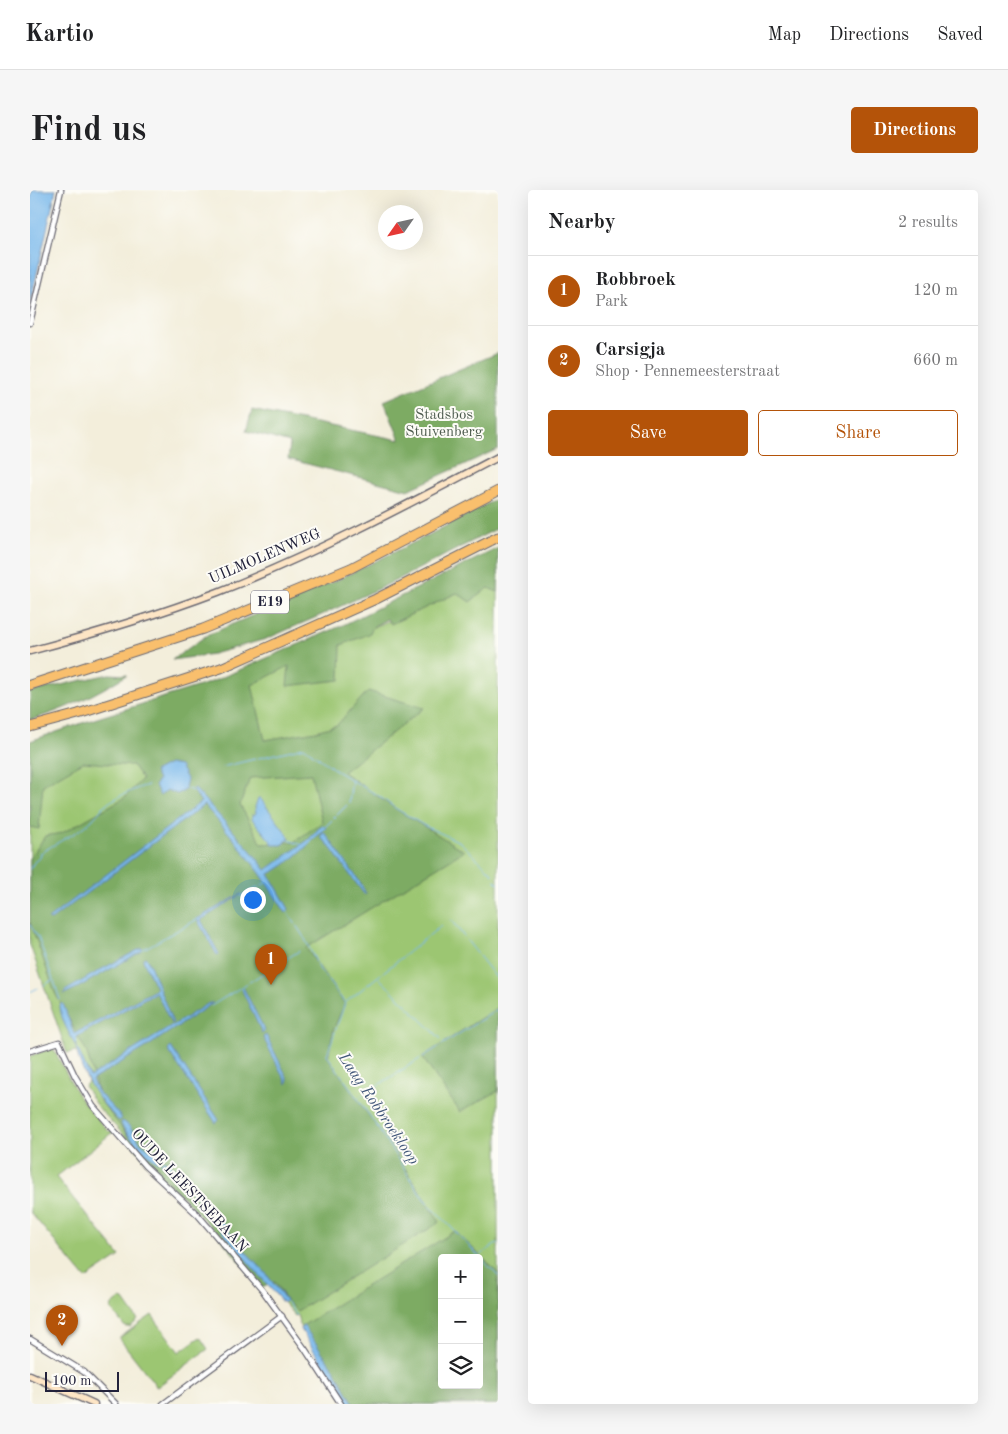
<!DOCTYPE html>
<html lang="en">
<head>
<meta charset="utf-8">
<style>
	:root { --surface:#fff; --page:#f6f6f6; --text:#202124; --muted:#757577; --line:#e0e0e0; --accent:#b45309 }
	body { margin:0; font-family:"Old Standard TT",serif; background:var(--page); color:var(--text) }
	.controls { position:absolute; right:15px; bottom:15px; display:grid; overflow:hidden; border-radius:5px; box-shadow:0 5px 20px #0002 }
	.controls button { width:45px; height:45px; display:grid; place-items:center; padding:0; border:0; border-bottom:1px solid var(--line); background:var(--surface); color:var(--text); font:25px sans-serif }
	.compass { position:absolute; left:348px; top:15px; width:45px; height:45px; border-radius:50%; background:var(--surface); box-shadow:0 5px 20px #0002; rotate:236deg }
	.scale { position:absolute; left:15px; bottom:12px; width:74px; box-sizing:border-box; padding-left:5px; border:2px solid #22223b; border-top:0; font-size:14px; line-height:18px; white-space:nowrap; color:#22223b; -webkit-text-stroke:4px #fdfcf7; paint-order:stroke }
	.you { position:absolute; left:222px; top:709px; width:18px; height:18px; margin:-12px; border:4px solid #fff; border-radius:50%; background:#1a73e8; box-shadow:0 0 0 8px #1a73e833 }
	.badge { display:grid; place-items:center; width:32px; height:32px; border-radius:50%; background:var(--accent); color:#fff; font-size:16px; font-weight:700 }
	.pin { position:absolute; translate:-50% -41px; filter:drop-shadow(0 1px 2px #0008) }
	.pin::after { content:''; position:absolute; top:26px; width:18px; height:15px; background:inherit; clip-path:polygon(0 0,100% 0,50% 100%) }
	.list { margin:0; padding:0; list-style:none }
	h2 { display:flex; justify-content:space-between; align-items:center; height:65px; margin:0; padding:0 20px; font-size:21px }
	h2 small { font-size:16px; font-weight:400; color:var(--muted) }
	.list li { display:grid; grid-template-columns:32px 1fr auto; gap:15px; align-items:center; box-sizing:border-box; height:70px; padding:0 20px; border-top:1px solid var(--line) }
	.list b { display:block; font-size:19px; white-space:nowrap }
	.list p { margin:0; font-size:16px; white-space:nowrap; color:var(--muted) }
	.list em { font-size:16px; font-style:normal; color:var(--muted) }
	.actions { display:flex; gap:10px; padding:15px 20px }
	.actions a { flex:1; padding:11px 0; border:1px solid var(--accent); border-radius:5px; text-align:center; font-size:18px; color:var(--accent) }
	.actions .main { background:var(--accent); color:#fff }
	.icon { flex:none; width:28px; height:28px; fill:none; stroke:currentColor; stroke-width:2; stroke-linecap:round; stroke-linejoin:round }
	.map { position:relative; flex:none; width:468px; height:1214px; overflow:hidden; border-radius:5px }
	header { display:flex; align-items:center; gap:30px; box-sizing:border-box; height:70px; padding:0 25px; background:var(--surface); border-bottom:1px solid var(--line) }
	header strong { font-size:24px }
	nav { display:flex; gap:28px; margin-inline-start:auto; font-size:18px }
	.intro { display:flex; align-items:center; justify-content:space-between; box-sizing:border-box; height:120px; padding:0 30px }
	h1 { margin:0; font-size:35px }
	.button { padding:12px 22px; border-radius:5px; background:var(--accent); color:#fff; font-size:18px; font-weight:700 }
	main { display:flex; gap:30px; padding:0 30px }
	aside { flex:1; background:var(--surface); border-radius:5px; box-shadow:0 5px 20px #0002 }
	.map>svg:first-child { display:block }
	.green { fill:#9cc672; stroke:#5f7456; fill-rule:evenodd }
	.forest { fill:#7dab64; stroke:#506650; fill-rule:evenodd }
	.water { fill:#77b7eb; stroke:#4c6c93 }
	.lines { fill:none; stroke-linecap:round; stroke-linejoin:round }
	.stream { stroke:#77b7eb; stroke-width:1 }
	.street-casing { stroke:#6b6973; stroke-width:7 }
	.secondary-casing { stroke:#6b6973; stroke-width:9 }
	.highway-casing { stroke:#6b6973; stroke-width:11 }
	.street { stroke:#fff; stroke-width:4.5 }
	.secondary { stroke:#fde5c5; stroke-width:6 }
	.highway { stroke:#f9bf6d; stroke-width:9 }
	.labels { text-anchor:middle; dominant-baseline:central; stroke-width:4; stroke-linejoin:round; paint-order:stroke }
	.shield { fill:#fdfcf7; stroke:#646373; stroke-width:1 }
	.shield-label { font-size:14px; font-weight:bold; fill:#22223b }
	.park-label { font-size:15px; fill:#4d5b4e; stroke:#fdfcf7 }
	.street-label { font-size:15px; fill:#22223b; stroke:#fdfcf7 }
	.water-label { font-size:16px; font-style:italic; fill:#405679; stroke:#fdfcf7 }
</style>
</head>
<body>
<header>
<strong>Kartio</strong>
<nav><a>Map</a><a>Directions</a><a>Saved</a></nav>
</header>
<div class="intro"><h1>Find us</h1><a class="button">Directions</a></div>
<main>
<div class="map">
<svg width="468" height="1214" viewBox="0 0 468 1214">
	<rect width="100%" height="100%" fill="#fdfcf7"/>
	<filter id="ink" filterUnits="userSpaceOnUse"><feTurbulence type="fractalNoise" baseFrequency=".02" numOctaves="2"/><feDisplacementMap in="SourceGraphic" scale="10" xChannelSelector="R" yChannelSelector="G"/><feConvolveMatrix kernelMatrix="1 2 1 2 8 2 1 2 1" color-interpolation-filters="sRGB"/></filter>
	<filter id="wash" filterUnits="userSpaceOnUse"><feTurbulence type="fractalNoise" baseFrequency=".0096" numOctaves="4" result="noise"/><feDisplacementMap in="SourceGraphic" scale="20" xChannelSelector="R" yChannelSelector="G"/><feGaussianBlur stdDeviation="1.12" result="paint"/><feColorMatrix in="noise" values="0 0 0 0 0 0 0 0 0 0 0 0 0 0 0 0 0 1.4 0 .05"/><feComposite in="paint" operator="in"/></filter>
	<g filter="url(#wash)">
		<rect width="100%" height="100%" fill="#f3eedb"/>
		<g class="green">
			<path d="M 468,380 L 468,1214 L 318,1214 L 268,1133 L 269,1132 L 267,1125 L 265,1126 L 203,1055 L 160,1012 L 149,1004 L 126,983 L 99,951 L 66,915 L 54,896 L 58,892 L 46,861 L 37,863 L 0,755 L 0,567 L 302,455 L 434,398 ZM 412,1068 L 449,1068 L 449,1195 L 412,1195 Z"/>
			<path d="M 23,858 L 49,907 L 79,942 L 81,940 L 83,942 L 26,987 L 90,1066 L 56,1089 L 0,1022 L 0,866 Z"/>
			<path d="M 90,1109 L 94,1110 L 108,1130 L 100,1137 L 95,1137 L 81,1119 L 82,1115 Z"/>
			<path d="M 122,1125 L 149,1162 L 170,1147 L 178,1159 L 127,1197 L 89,1148 Z"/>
		</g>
		<g class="forest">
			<path d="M 468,163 L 468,259 L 378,300 L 258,269 L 260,253 L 216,241 L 222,220 L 370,250 L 354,211 Z"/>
			<path d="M 468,308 L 468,338 L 365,391 L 296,423 L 236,449 L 183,464 L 142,470 L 174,447 L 205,433 L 305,391 L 395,347 Z"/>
			<path d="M 468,358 L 468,402 L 458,398 L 440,412 L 427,403 L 361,434 L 357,429 L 344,436 L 339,444 L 311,455 L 310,490 L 257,496 L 259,476 L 222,495 L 235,550 L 286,541 L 307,535 L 338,501 L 394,518 L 313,582 L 366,619 L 434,661 L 276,758 L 315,814 L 304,838 L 298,867 L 364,961 L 410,1032 L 267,1121 L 258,1113 L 245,1092 L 232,1098 L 180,1036 L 103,953 L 70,910 L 57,863 L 25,803 L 0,732 L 0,669 L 15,646 L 32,643 L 94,608 L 112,589 L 103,576 L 53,572 L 13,595 L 9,639 L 0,637 L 0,551 L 64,529 L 179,493 L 311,436 ZM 281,584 L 292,632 L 264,652 L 232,654 L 210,615 L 220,588 Z"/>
			<path d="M 79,484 L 97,485 C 64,505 38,519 0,530 L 0,502 Z"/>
			<path d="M 468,817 L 468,901 L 430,922 L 392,867 Z"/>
			<path d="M 425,1041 L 468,1083 L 468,1214 L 324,1214 L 306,1182 L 272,1136 ZM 412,1068 L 449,1068 L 449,1195 L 412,1195 Z"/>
		</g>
		<g class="water">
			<path d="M 2,0 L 26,0 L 0,114 L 0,10 Z"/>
			<path d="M 139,574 L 150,576 L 157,589 L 154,601 L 147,604 L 137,600 L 130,606 L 125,595 L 128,590 L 124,582 Z"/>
			<path d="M 164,598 L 221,661 L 236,680 L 278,650 L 292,635 L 296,638 C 278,654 261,674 239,684 L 259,719 L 256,723 L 230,683 L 203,648 L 174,615 L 21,730 L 18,729 L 171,612 L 163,600 Z"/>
			<path d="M 228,608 L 230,608 L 260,648 L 252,655 L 244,655 L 222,629 L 222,624 L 224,625 L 226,623 L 225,617 Z"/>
			<path d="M 293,643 L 295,643 L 330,692 L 336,704 L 334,704 L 297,653 L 290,647 Z"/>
			<path d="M 212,704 L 171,730 L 189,764 L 187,765 L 167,729 L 209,705 Z"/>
			<path d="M 112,758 L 112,761 L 47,798 L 34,804 L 35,801 L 72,779 Z"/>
			<path d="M 115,767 L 118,770 L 143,833 L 142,834 L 140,831 L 126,802 L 46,847 L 47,857 L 60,887 L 179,813 L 183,813 L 115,858 L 62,890 L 67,901 L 92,928 L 89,931 C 72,914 59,897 50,873 C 48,867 47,860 45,855 C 39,842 30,829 30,815 L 32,813 L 34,816 L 44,844 L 125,800 L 126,798 L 113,770 L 113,768 Z"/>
			<path d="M 213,797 L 232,835 L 234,841 L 232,843 L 211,798 Z"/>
			<path d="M 236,845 L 258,889 L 257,894 L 233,847 Z"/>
			<path d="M 141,857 L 189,930 L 186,933 L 138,860 Z"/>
			<path d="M 93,931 L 99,936 L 110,952 L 130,967 L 131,969 L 129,972 C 113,963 102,951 92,936 L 91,932 Z"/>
			<path d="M 134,970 L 156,988 L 214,1060 L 234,1081 L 256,1110 L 253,1113 L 189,1038 L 172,1013 L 151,989 L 131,973 Z"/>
			<path d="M 273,1135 L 304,1179 L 324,1214 L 318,1214 L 279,1153 L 271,1139 Z"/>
		</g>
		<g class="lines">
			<g class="stream">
				<path d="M 192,577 L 274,557 L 308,582 L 349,606 L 365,618 L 395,636 L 430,652 L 463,684"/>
				<path d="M 155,598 L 163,601"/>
				<path d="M 294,638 L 319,613 L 322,590"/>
				<path d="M 259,650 L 272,655"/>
				<path d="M 0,679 L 5,671 L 10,668 L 11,663 C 25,653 40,647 54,637 C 62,631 67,625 73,617 C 81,609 106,598 118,595"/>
				<path d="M 465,690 L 468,693"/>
				<path d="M 232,695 L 237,692"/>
				<path d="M 211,706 L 228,697"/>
				<path d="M 257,721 L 275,749 L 290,780 L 315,813 L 297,865 L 340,926 L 394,1009 L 468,1086"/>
				<path d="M 421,730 L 468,790"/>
				<path d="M 0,735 L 8,747 L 23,790 L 14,795"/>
				<path d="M 112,760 L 168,729"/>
				<path d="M 349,788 L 411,849"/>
				<path d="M 24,791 L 30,810"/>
				<path d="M 0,802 L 8,798"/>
				<path d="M 316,812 L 411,736"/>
				<path d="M 181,816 L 269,761"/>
				<path d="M 328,908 L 468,819"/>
				<path d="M 450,1065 L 468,1053"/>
				<path d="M 256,1111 L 266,1125"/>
			</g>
		</g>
	</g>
	<g filter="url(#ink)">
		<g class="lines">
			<g class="street-casing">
				<g id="street">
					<path d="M 0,133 L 31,0"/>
					<path d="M 0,861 L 29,852 L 45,886 L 63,916 L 115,976 L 168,1025 L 233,1101 L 275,1159 L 311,1214"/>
					<path d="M 0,1149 L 54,1182 L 86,1214"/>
					<path d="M 133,1214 L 252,1126"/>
				</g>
			</g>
			<g class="secondary-casing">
				<g id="secondary">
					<path d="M 0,461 C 64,444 127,425 188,402 C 285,364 377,315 468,267"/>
					<path d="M 0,1185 L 64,1214"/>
				</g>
			</g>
			<g class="highway-casing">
				<g id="highway">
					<path d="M 0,495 L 173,439 L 321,378 L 468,301"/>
					<path d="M 0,537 L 48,524 L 191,478 L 346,409 L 468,347"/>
				</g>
			</g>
			<use href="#street" class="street"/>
			<use href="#secondary" class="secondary"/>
			<use href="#highway" class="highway"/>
		</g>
	</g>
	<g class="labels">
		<rect class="shield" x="221" y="400.5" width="38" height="23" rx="4"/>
		<g class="shield-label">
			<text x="240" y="412">E19</text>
		</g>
		<g class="park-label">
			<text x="414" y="225">Stadsbos<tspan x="414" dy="17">Stuivenberg</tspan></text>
		</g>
		<g class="street-label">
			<text transform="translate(235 367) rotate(-23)">UILMOLENWEG</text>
			<text transform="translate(159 1001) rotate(47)">OUDE LEESTSEBAAN</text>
		</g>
		<g class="water-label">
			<text transform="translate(348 919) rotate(56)">Laag Robbroekloop</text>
		</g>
	</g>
</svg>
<div class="controls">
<button>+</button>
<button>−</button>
<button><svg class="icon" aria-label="layers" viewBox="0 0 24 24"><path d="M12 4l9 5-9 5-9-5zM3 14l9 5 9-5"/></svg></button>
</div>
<svg class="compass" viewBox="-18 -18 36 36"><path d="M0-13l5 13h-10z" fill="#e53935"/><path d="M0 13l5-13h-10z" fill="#757577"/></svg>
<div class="scale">100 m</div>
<div class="you"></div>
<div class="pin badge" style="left:241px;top:795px">1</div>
<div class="pin badge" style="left:32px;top:1156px">2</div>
</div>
<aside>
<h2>Nearby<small>2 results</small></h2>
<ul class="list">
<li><span class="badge">1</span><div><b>Robbroek</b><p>Park</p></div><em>120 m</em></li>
<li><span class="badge">2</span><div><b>Carsigja</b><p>Shop · Pennemeesterstraat</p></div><em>660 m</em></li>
</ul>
<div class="actions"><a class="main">Save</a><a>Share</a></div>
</aside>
</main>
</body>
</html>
